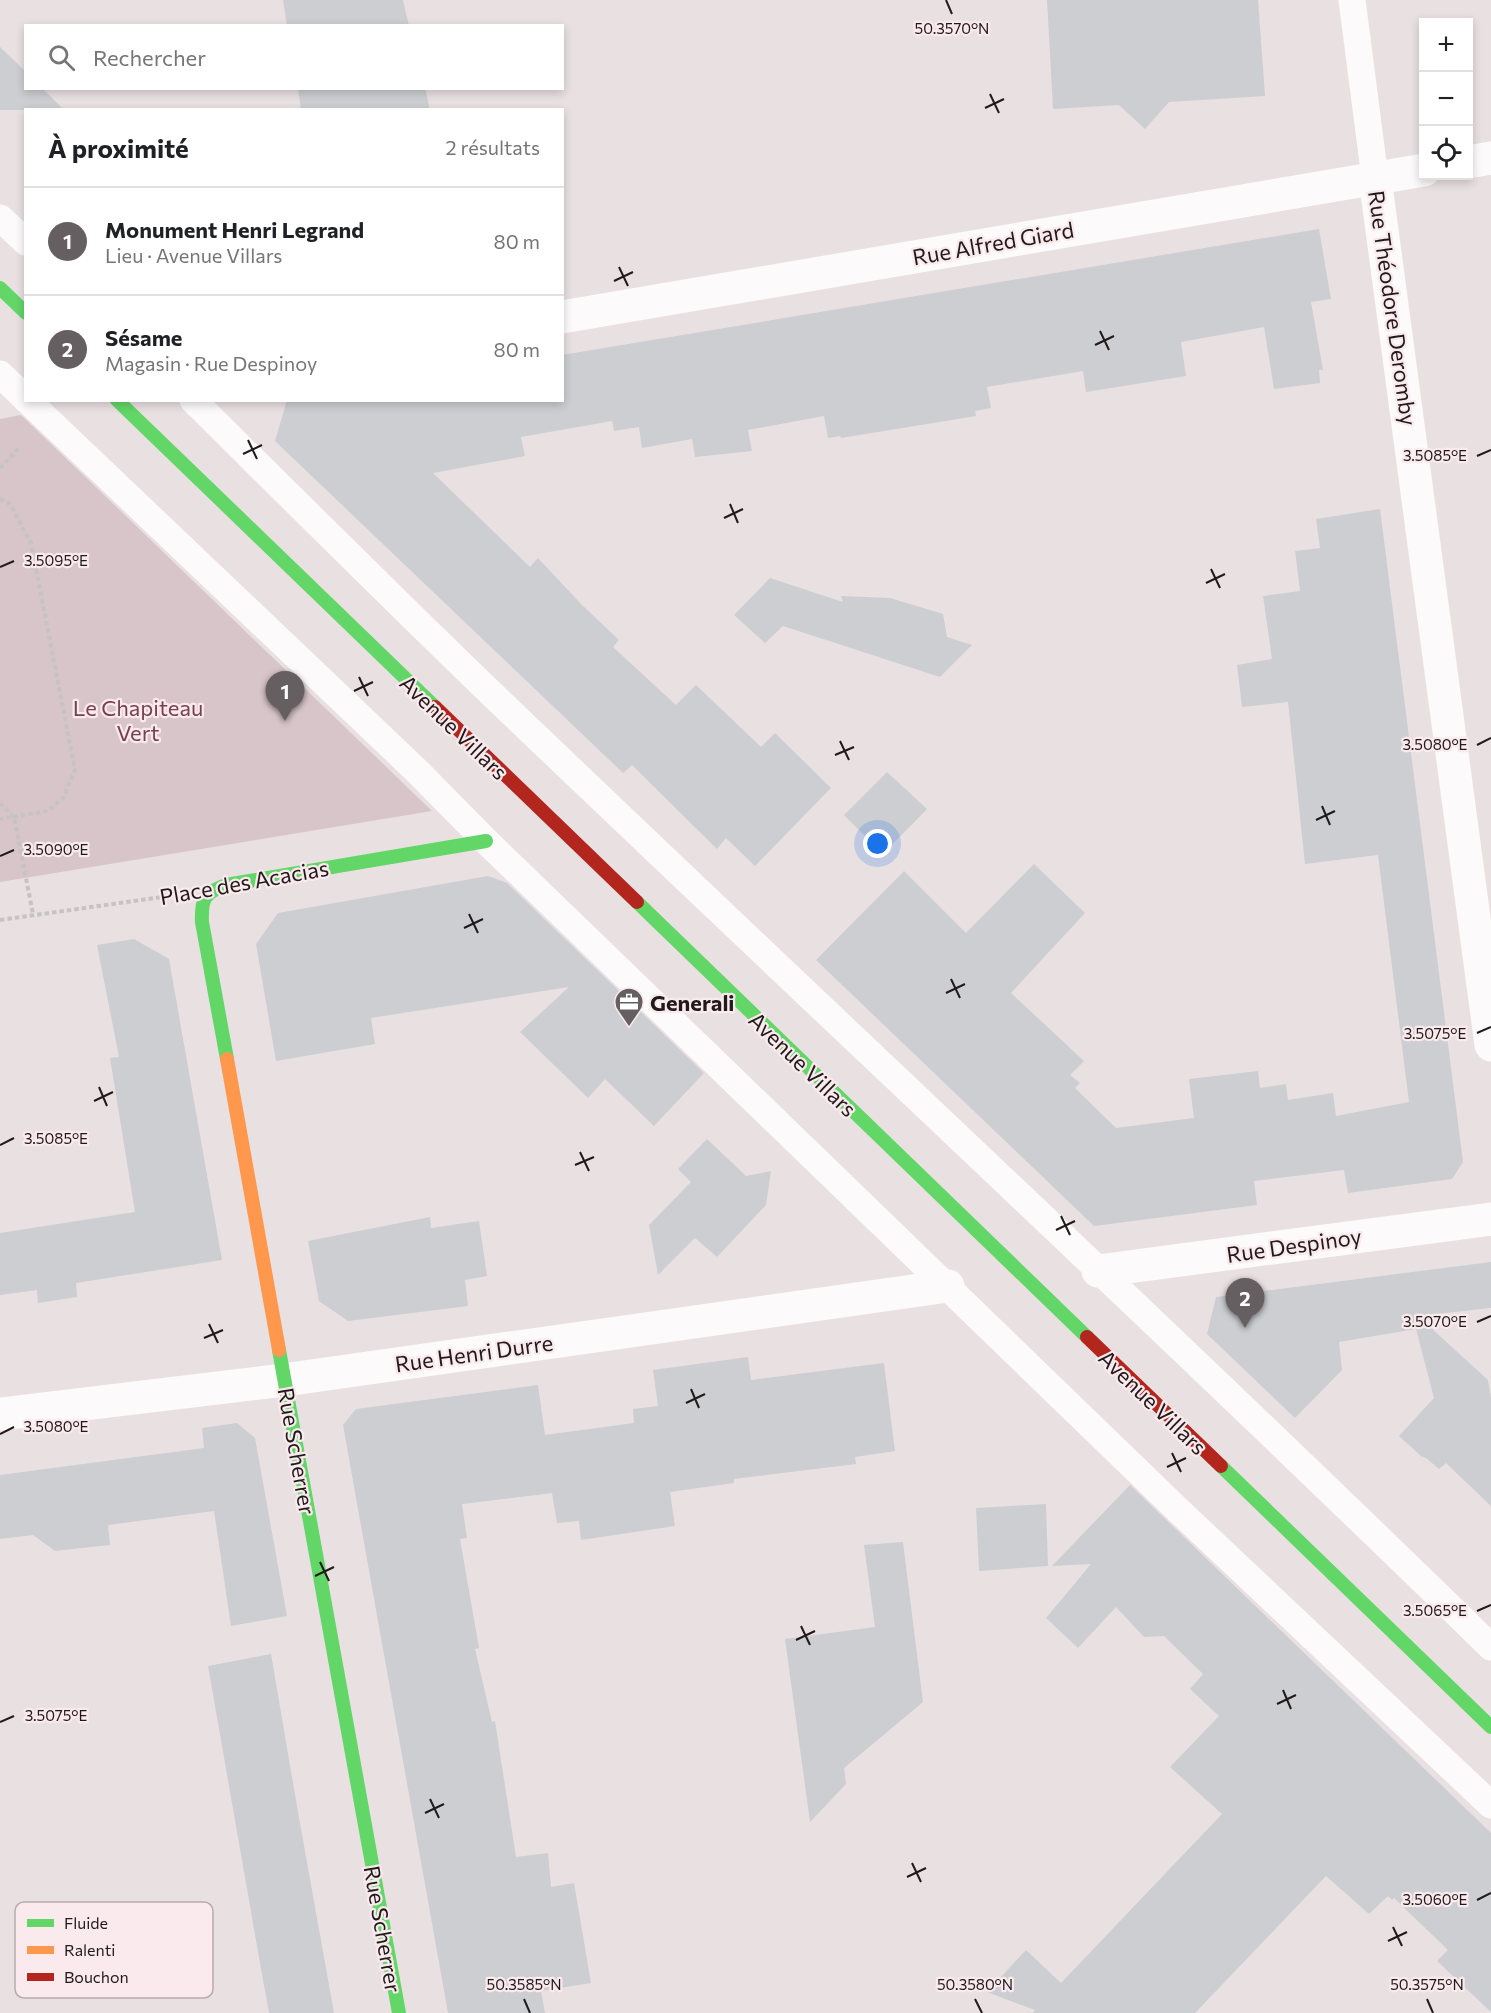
<!DOCTYPE html>
<html lang="fr">
<head>
<meta charset="utf-8">
<style>
	:root { --surface:#fff; --page:#f2f2f2; --text:#202124; --muted:#757577; --line:#e0e0e0; --accent:#665f61 }
	body { margin:0; font-family:Commissioner,sans-serif; background:var(--page); color:var(--text) }
	.controls { position:absolute; right:18px; top:18px; display:grid; overflow:hidden; border-radius:0px; box-shadow:0 3px 9px #0003 }
	.controls button { width:54px; height:54px; display:grid; place-items:center; padding:0; border:0; border-bottom:2px solid var(--line); background:var(--surface); color:var(--text); font:30px sans-serif }
	.you { position:absolute; left:878px; top:844px; width:21px; height:21px; margin:-15px; border:4px solid #fff; border-radius:50%; background:#1a73e8; box-shadow:0 0 0 9px #1a73e833 }
	.badge { display:grid; place-items:center; width:39px; height:39px; border-radius:50%; background:var(--accent); color:#fff; font-size:20px; font-weight:700 }
	.pin { position:absolute; translate:-50% -50px; filter:drop-shadow(0 2px 3px #0008) }
	.pin::after { content:''; position:absolute; top:32px; width:21px; height:18px; background:inherit; clip-path:polygon(0 0,100% 0,50% 100%) }
	.list { margin:0; padding:0; list-style:none }
	h2 { display:flex; justify-content:space-between; align-items:center; height:78px; margin:0; padding:0 24px; font-size:26px }
	h2 small { font-size:20px; font-weight:400; color:var(--muted) }
	.list li { display:grid; grid-template-columns:39px 1fr auto; gap:18px; align-items:center; box-sizing:border-box; height:108px; padding:0 24px; border-top:2px solid var(--line) }
	.list b { display:block; font-size:22px; white-space:nowrap }
	.list p { margin:0; font-size:20px; white-space:nowrap; color:var(--muted) }
	.list em { font-size:20px; font-style:normal; color:var(--muted) }
	.icon { flex:none; width:33px; height:33px; fill:none; stroke:currentColor; stroke-width:2; stroke-linecap:round; stroke-linejoin:round }
	.map { position:relative; flex:none; width:1491px; height:2013px; overflow:hidden }
	.search { position:absolute; background:var(--surface); box-shadow:0 3px 9px #0003; left:24px; top:24px; width:540px; height:66px; display:flex; align-items:center; gap:15px; box-sizing:border-box; padding:0 21px; border-radius:0px; color:var(--muted); font-size:22px }
	.panel { position:absolute; background:var(--surface); box-shadow:0 3px 9px #0003; left:24px; top:108px; width:540px; height:294px; border-radius:0px }
	.map>svg:first-child { display:block }
	.green { fill:#d8c5c9 }
	.building { fill:#ccced2 }
	.lines { fill:none; stroke-linecap:round; stroke-linejoin:round }
	.path { stroke:#c6c3c4; stroke-width:4; stroke-dasharray:4.5 3; stroke-linecap:butt }
	.lane { stroke:#fcfafb; stroke-width:27 }
	.street { stroke:#fcfafb; stroke-width:33 }
	.fast { stroke:#63d668; stroke-width:14 }
	.slow { stroke:#ff974d; stroke-width:14 }
	.jam { stroke:#b3261e; stroke-width:14 }
	.ticks { fill:none; stroke:#201a1b; stroke-width:2 }
	.labels { text-anchor:middle; dominant-baseline:central; stroke-width:4.5; stroke-linejoin:round; paint-order:stroke }
	.street-label { font-size:22px; fill:#201a1b; stroke:#fae9ed }
	.park-label { font-size:22px; fill:#784151; stroke:#fae9ed }
	.poi-label { font-size:22px; font-weight:bold; fill:#201a1b; stroke:#fae9ed; text-anchor:start }
	.key { fill:#fae9ed; stroke:#b9abae; stroke-width:1.5 }
	.key-label { font-size:16px; fill:#201a1b }
	.ticks-label { font-size:15px; text-anchor:middle; fill:#201a1b; stroke:#fae9ed; stroke-width:4.5; stroke-linejoin:round; paint-order:stroke }
</style>
</head>
<body>
<div class="map">
<svg width="1491" height="2013" viewBox="0 0 1491 2013">
	<rect width="100%" height="100%" fill="#e9e0e2"/>
	<path class="green" d="M 21,415 L 432,811 L 0,882 L 0,419 Z"/>
	<g class="building">
		<path d="M 283,0 L 403,0 L 409,26 L 287,26 Z"/>
		<path d="M 1047,0 L 1258,0 L 1265,96 L 1169,102 L 1145,129 L 1119,105 L 1053,109 Z"/>
		<path d="M 0,47 L 26,72 L 26,88 L 42,88 L 64,110 L 0,110 Z"/>
		<path d="M 298,88 L 425,88 L 430,110 L 301,110 Z"/>
		<path d="M 1319,229 L 1331,299 L 1311,302 L 1323,370 L 1319,370 L 1320,383 L 1274,389 L 1264,327 L 1181,342 L 1186,376 L 1086,392 L 1083,371 L 987,387 L 991,408 L 975,411 L 976,416 L 841,438 L 840,436 L 828,438 L 824,416 L 748,430 L 752,451 L 695,457 L 692,439 L 642,448 L 639,427 L 614,431 L 612,421 L 521,437 L 525,456 L 433,473 L 530,567 L 538,558 L 581,604 L 619,640 L 613,647 L 676,705 L 696,685 L 761,747 L 775,733 L 831,788 L 755,866 L 726,838 L 717,849 L 632,765 L 623,773 L 275,441 L 287,400 L 562,400 L 562,355 Z"/>
		<path d="M 1380,509 L 1463,1162 L 1452,1179 L 1348,1193 L 1344,1170 L 1254,1181 L 1257,1205 L 1094,1226 L 816,960 L 904,871 L 966,933 L 1034,864 L 1085,913 L 1011,993 L 1084,1061 L 1070,1075 L 1080,1083 L 1075,1088 L 1116,1128 L 1194,1118 L 1189,1079 L 1258,1071 L 1260,1088 L 1286,1084 L 1288,1100 L 1333,1093 L 1336,1116 L 1409,1102 L 1378,855 L 1305,864 L 1288,702 L 1242,707 L 1237,665 L 1272,659 L 1263,596 L 1300,591 L 1295,551 L 1320,548 L 1316,519 Z"/>
		<path d="M 770,578 L 843,602 L 841,596 L 890,598 L 943,614 L 947,637 L 972,645 L 940,677 L 783,626 L 765,643 L 734,615 Z"/>
		<path d="M 887,772 L 927,809 L 883,854 L 844,815 Z"/>
		<path d="M 488,876 L 507,883 L 704,1073 L 654,1126 L 605,1079 L 588,1098 L 520,1032 L 569,987 L 371,1018 L 375,1044 L 276,1061 L 256,944 L 278,913 Z"/>
		<path d="M 134,939 L 169,959 L 222,1260 L 76,1283 L 77,1297 L 38,1303 L 37,1290 L 0,1295 L 0,1233 L 135,1212 L 110,1058 L 119,1057 L 97,945 Z"/>
		<path d="M 707,1139 L 746,1176 L 771,1171 L 766,1205 L 717,1257 L 695,1238 L 658,1275 L 649,1225 L 691,1182 L 678,1169 Z"/>
		<path d="M 430,1217 L 431,1228 L 479,1221 L 487,1276 L 465,1280 L 468,1306 L 348,1321 L 319,1301 L 308,1241 Z"/>
		<path d="M 1491,1262 L 1491,1308 L 1418,1316 L 1488,1380 L 1491,1398 L 1491,1506 L 1446,1463 L 1439,1469 L 1426,1458 L 1421,1456 L 1399,1436 L 1434,1398 L 1416,1329 L 1339,1342 L 1342,1370 L 1295,1418 L 1207,1334 L 1216,1297 Z"/>
		<path d="M 748,1357 L 751,1380 L 884,1363 L 895,1451 L 855,1457 L 856,1464 L 734,1479 L 734,1483 L 670,1492 L 675,1526 L 581,1540 L 579,1521 L 557,1523 L 552,1493 L 462,1504 L 467,1538 L 460,1539 L 479,1648 L 475,1649 L 492,1722 L 495,1721 L 516,1857 L 548,1853 L 551,1887 L 574,1883 L 591,1983 L 541,1991 L 545,2013 L 448,2013 L 343,1425 L 356,1409 L 538,1385 L 545,1435 L 634,1423 L 633,1409 L 658,1406 L 653,1370 Z"/>
		<path d="M 237,1423 L 255,1438 L 287,1616 L 231,1626 L 214,1511 L 108,1525 L 110,1545 L 55,1551 L 33,1535 L 0,1539 L 0,1475 L 204,1448 L 202,1428 Z"/>
		<path d="M 1130,1485 L 1491,1833 L 1491,2012 L 1437,1961 L 1448,1950 L 1394,1898 L 1392,1900 L 1388,1896 L 1369,1914 L 1326,1876 L 1195,2013 L 1033,2013 L 1035,2010 L 987,1992 L 1026,1950 L 1061,1983 L 1222,1814 L 1170,1767 L 1219,1716 L 1190,1689 L 1203,1674 L 1164,1636 L 1144,1637 L 1116,1607 L 1078,1648 L 1046,1618 L 1091,1564 L 1052,1566 Z"/>
		<path d="M 1046,1504 L 1048,1566 L 979,1571 L 976,1508 Z"/>
		<path d="M 903,1542 L 923,1702 L 844,1768 L 846,1784 L 810,1822 L 785,1639 L 875,1627 L 864,1545 Z"/>
		<path d="M 271,1654 L 298,1812 L 334,2013 L 269,2013 L 260,1963 L 208,1666 Z"/>
	</g>
	<g class="lines">
		<g class="path">
			<path d="M 0,468 L 20,447"/>
			<path d="M 0,499 L 10,504 L 31,543 L 75,770 L 63,798 L 48,811 L 0,819"/>
			<path d="M 0,803 L 14,817 L 33,914"/>
			<path d="M 0,920 L 162,897"/>
		</g>
		<g class="lane">
			<path d="M 1352,0 L 1375,178"/>
			<path d="M 0,218 L 26,242"/>
			<path d="M 0,374 L 26,399"/>
			<path d="M 27,400 L 418,772 L 486,841 L 1179,1511 L 1491,1805"/>
			<path d="M 193,400 C 294,500 394,600 496,698 C 827,1015 1163,1327 1491,1647"/>
		</g>
		<g class="street">
			<path d="M 1468,162 L 1491,158"/>
			<path d="M 1375,178 L 1491,1045"/>
			<path d="M 562,317 L 1424,170"/>
			<path d="M 1098,1271 L 1491,1219"/>
			<path d="M 0,1414 L 284,1380 L 948,1286"/>
		</g>
		<g class="fast">
			<path d="M 0,288 L 26,313"/>
			<path d="M 117,400 L 435,707"/>
			<path d="M 637,902 L 1087,1337"/>
			<path d="M 227,1059 L 202,922 C 201,899 204,893 226,885 L 486,841"/>
			<path d="M 279,1350 L 399,2013"/>
			<path d="M 1221,1466 L 1491,1727"/>
		</g>
		<path class="slow" d="M 227,1059 L 279,1350"/>
		<g class="jam">
			<path d="M 435,707 L 637,902"/>
			<path d="M 1087,1337 L 1221,1466"/>
		</g>
	</g>
	<path class="ticks" d="M 946,0 L 952,14M 990,94 L 999,113M 985,108 L 1004,99M 619,267 L 628,286M 614,281 L 633,272M 1100,331 L 1109,350M 1095,345 L 1114,336M 248,440 L 257,459M 243,454 L 262,445M 1477,456 L 1491,450M 730,504 L 738,523M 724,518 L 743,509M 0,567 L 14,561M 1211,569 L 1220,588M 1206,583 L 1225,574M 359,677 L 368,696M 354,691 L 373,682M 840,741 L 849,760M 1477,745 L 1491,738M 835,755 L 854,747M 1322,806 L 1330,825M 1316,820 L 1335,811M 0,856 L 14,850M 469,914 L 478,933M 464,928 L 483,919M 951,979 L 960,998M 946,993 L 965,984M 1477,1033 L 1491,1027M 99,1087 L 107,1106M 94,1101 L 113,1092M 0,1145 L 14,1138M 580,1152 L 589,1171M 575,1165 L 594,1157M 1061,1216 L 1070,1235M 1056,1230 L 1075,1221M 1477,1322 L 1491,1316M 209,1324 L 218,1343M 204,1338 L 223,1330M 691,1389 L 699,1408M 686,1403 L 705,1394M 0,1434 L 14,1427M 1172,1453 L 1181,1472M 1167,1467 L 1186,1458M 320,1562 L 329,1581M 315,1576 L 334,1567M 1477,1611 L 1491,1605M 801,1626 L 810,1645M 796,1640 L 815,1631M 1283,1690 L 1291,1709M 1277,1704 L 1296,1695M 0,1722 L 14,1716M 430,1799 L 439,1818M 425,1813 L 444,1804M 912,1863 L 921,1882M 907,1877 L 926,1868M 1477,1900 L 1491,1893M 1393,1927 L 1402,1946M 1388,1941 L 1407,1932M 524,1999 L 530,2013M 975,1999 L 982,2013M 1427,1999 L 1433,2013"/>
	<defs>
		<g id="office-pin" transform="scale(1.5)"><path d="M0 17L-7.5 6A9.5 9.5 0 1 1 7.5 6Z" fill="#665f61" stroke="#fae9ed"/><path d="M-6-3h4V-5.5h4V-3h4V5H-6ZM-1-4.5V-3h2v-1.5ZM-6 0V1H6V0Z" fill="#fff"/></g>
	</defs>
	<g fill-rule="evenodd">
		<use href="#office-pin" x="629" y="1002"/>
	</g>
	<g class="labels">
		<g class="street-label">
			<text transform="translate(993 243) rotate(-10)">Rue Alfred Giard</text>
			<text transform="translate(1393 308) rotate(82)">Rue Théodore Deromby</text>
			<text transform="translate(454 727) rotate(44)">Avenue Villars</text>
			<text transform="translate(244 882) rotate(-10)">Place des Acacias</text>
			<text transform="translate(803 1064) rotate(44)">Avenue Villars</text>
			<text transform="translate(1294 1245) rotate(-8)">Rue Despinoy</text>
			<text transform="translate(474 1353) rotate(-8)">Rue Henri Durre</text>
			<text transform="translate(1153 1402) rotate(44)">Avenue Villars</text>
			<text transform="translate(297 1451) rotate(80)">Rue Scherrer</text>
			<text transform="translate(383 1929) rotate(80)">Rue Scherrer</text>
		</g>
		<g class="park-label">
			<text x="138" y="707">Le Chapiteau<tspan x="138" dy="25">Vert</tspan></text>
		</g>
		<g class="poi-label">
			<text x="650" y="1002">Generali</text>
		</g>
	</g>
	<rect x="15" y="1902" width="198" height="96" rx="9" class="key"/>
	<rect x="27" y="1919" width="27" height="8" fill="#63d668"/>
	<rect x="27" y="1946" width="27" height="8" fill="#ff974d"/>
	<rect x="27" y="1973" width="27" height="8" fill="#b3261e"/>
	<g class="key-label">
		<text x="64" y="1929">Fluide</text>
		<text x="64" y="1956">Ralenti</text>
		<text x="64" y="1983">Bouchon</text>
	</g>
	<g class="ticks-label">
		<text x="952" y="34">50.3570°N</text>
		<text x="1435" y="461">3.5085°E</text>
		<text x="56" y="566">3.5095°E</text>
		<text x="1435" y="750">3.5080°E</text>
		<text x="56" y="855">3.5090°E</text>
		<text x="1435" y="1039">3.5075°E</text>
		<text x="56" y="1144">3.5085°E</text>
		<text x="1435" y="1327">3.5070°E</text>
		<text x="56" y="1432">3.5080°E</text>
		<text x="1435" y="1616">3.5065°E</text>
		<text x="56" y="1721">3.5075°E</text>
		<text x="1435" y="1905">3.5060°E</text>
		<text x="524" y="1990">50.3585°N</text>
		<text x="975" y="1990">50.3580°N</text>
		<text x="1427" y="1990">50.3575°N</text>
	</g>
</svg>
<div class="controls">
<button>+</button>
<button>−</button>
<button><svg class="icon" aria-label="locate" viewBox="0 0 24 24"><circle cx="12" cy="12" r="6"/><path d="M12 2v4M12 18v4M2 12h4M18 12h4"/></svg></button>
</div>
<div class="you"></div>
<div class="pin badge" style="left:285px;top:721px">1</div>
<div class="pin badge" style="left:1245px;top:1328px">2</div>
<div class="search"><svg class="icon" aria-label="search" viewBox="0 0 24 24"><circle cx="10" cy="10" r="6"/><path d="M15 15l6 6"/></svg>Rechercher</div>
<section class="panel">
<h2>À proximité<small>2 résultats</small></h2>
<ul class="list">
<li><span class="badge">1</span><div><b>Monument Henri Legrand</b><p>Lieu · Avenue Villars</p></div><em>80 m</em></li>
<li><span class="badge">2</span><div><b>Sésame</b><p>Magasin · Rue Despinoy</p></div><em>80 m</em></li>
</ul>
</section>
</div>
</body>
</html>
